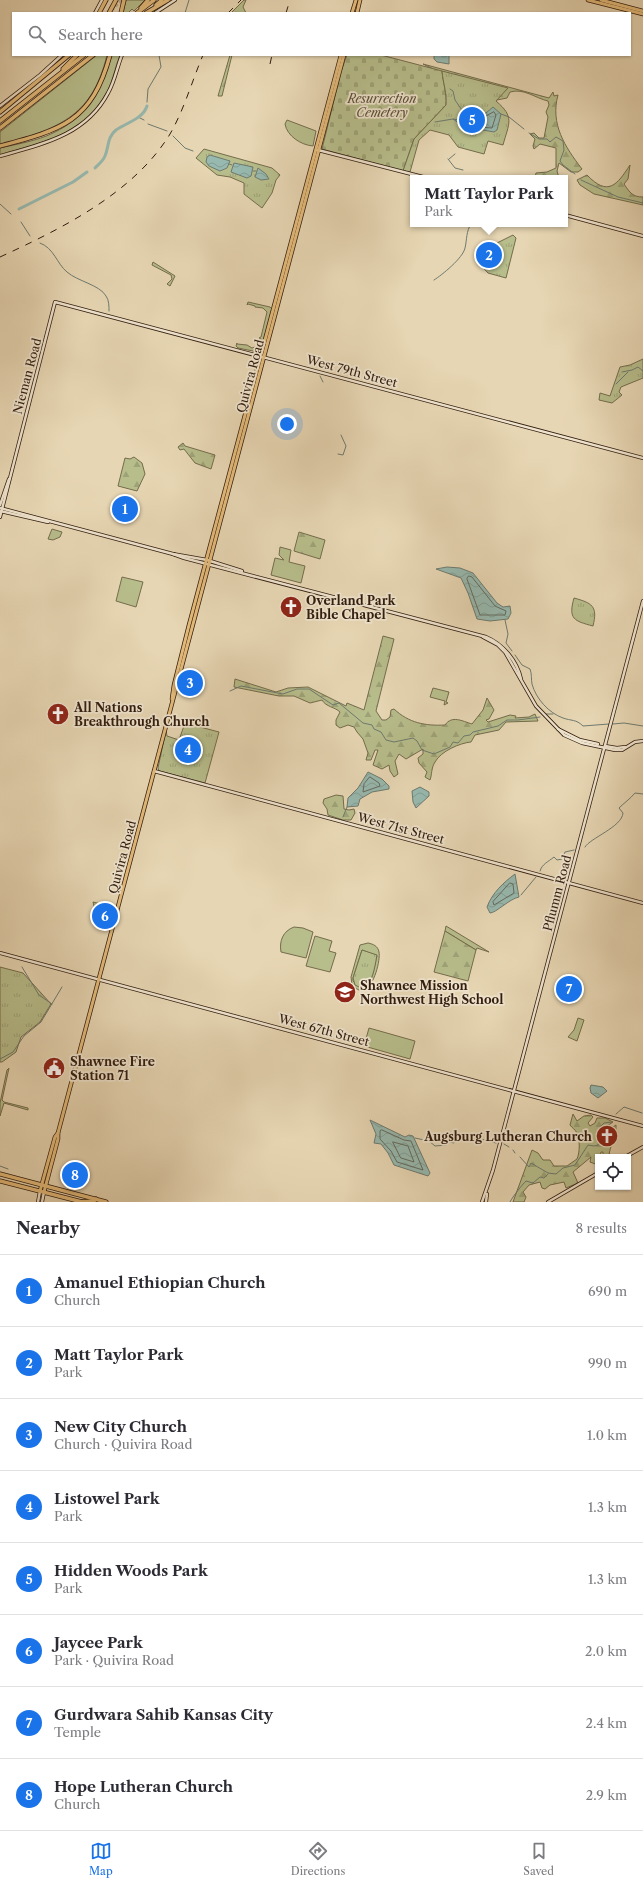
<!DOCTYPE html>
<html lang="en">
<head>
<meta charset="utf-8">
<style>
	:root { --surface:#fff; --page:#f2f2f3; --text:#2b2b33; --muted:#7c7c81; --line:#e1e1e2; --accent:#1a73e8 }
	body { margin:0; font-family:"Libre Caslon Text",serif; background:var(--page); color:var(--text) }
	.controls { position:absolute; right:12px; bottom:12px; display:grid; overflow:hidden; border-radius:0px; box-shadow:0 1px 3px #0004 }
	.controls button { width:36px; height:36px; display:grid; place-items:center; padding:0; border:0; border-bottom:1px solid var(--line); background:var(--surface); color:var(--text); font:20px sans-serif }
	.you { position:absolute; left:287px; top:424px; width:14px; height:14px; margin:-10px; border:3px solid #fff; border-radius:50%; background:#1a73e8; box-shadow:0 0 0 6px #1a73e833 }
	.badge { display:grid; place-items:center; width:26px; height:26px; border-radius:50%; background:var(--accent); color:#fff; font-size:13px; font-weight:700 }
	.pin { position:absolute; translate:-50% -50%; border:2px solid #fff; box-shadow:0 1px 4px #0006 }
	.popup { position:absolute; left:410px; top:175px; width:158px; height:52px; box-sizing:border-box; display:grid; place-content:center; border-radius:0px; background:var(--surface); filter:drop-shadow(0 1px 3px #0005); font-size:13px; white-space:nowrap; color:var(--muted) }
	.popup b { font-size:15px; color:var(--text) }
	.popup::after { content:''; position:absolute; left:50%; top:100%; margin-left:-8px; border:8px solid transparent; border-top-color:var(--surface) }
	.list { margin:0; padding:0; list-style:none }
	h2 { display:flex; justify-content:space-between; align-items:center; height:52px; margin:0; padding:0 16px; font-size:17px }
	h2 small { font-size:13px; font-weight:400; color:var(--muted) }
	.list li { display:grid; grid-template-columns:26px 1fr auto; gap:12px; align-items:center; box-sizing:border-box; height:72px; padding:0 16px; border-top:1px solid var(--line) }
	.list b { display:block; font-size:15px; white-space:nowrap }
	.list p { margin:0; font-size:13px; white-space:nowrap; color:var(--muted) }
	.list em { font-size:13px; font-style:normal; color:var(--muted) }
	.icon { flex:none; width:22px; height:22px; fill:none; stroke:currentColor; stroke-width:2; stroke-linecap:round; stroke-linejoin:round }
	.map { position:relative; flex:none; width:643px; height:1202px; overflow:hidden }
	.search { position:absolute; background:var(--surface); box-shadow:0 1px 3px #0004; left:12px; right:12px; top:12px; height:44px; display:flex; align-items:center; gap:10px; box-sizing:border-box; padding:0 14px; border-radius:0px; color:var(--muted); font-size:15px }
	.sheet { height:628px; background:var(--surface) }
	nav { display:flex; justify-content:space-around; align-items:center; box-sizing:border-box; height:56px; border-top:1px solid var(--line); background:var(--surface); font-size:11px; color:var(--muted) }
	nav a { display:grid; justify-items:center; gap:2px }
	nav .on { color:var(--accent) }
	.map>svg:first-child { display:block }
	.grass { fill:#b7bd8b; stroke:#746c4c; fill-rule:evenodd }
	.forest { fill:url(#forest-firs); stroke:#746c4c }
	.cemetery { fill:url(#cemetery-stones); stroke:#746c4c }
	.park { fill:url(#park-tufts); stroke:#746c4c }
	.water { fill:url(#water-waves); stroke:#6e7a6f }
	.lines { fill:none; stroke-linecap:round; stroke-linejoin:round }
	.shore { stroke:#646a5e; stroke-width:1 }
	.stream { stroke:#6e7a6f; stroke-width:1 }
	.river { stroke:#97b9af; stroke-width:3 }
	.highway-tunnel { stroke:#c2b192; stroke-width:3.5; stroke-dasharray:3.5 2; stroke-linecap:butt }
	.secondary-casing { stroke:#301b0e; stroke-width:4 }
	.primary-casing { stroke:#301b0e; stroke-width:4.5 }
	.highway-casing { stroke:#301b0e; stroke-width:5 }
	.secondary { stroke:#efe4ce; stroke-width:2.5 }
	.primary { stroke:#e4bb7a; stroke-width:3 }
	.highway { stroke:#e4bb7a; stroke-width:3.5 }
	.rail { stroke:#301b0e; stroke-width:1; stroke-dasharray:7 7; stroke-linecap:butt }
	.labels { text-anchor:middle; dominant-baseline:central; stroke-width:3.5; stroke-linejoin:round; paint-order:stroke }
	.park-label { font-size:12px; font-style:italic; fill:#584c34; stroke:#efe4ce }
	.street-label { font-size:12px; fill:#301b0e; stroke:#efe4ce }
	.poi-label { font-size:12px; font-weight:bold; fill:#301b0e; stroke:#efe4ce; text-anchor:start }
</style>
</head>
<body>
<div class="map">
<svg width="643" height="1202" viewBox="0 0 643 1202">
	<defs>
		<pattern id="forest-firs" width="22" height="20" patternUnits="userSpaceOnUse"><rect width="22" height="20" fill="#b7bd8b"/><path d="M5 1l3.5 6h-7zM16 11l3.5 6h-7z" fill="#9ea277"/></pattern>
		<pattern id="cemetery-stones" width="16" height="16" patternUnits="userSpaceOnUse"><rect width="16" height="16" fill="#b7bd8b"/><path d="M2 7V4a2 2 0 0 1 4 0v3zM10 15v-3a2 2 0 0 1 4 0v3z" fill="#9ea277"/></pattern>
		<pattern id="park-tufts" width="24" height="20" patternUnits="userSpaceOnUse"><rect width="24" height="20" fill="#b7bd8b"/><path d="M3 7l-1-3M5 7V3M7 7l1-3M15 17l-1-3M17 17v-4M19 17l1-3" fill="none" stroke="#9ea277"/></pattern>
		<pattern id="water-waves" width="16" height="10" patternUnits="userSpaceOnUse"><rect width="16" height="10" fill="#97b9af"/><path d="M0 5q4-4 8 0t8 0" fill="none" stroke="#829e95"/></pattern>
	</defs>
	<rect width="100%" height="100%" fill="#e7d6b3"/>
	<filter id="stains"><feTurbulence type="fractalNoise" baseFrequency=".005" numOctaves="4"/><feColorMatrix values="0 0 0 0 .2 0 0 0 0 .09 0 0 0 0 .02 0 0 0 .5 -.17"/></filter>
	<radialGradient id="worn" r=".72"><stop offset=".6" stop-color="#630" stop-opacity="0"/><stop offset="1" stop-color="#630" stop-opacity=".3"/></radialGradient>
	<g class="grass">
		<path d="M 126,0 L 145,0 L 134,11 L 132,9 L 128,13 L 123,13 Z"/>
		<path d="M 97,55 L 107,55 C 91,120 57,127 0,146 L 0,132 Z"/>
		<path d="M 111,55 L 120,55 C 115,67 113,81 107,92 C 84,135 43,142 0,155 L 0,148 C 17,144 37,141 53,133 C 89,116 101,91 111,55 Z"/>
		<path d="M 287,120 L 316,131 L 313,146 C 301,145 287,136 285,124 Z"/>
		<path d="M 153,262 L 175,276 L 170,286 L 167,284 L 172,279 L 171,275 L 152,265 Z"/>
		<path d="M 248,302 L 270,307 L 272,309 L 261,351 L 258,352 L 238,348 L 236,346 L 237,343 L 237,344 L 247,345 L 252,348 L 258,346 L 261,339 L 259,338 L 261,337 L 267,312 L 263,308 L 255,307 L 255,306 L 248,304 L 247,305 Z"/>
		<path d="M 52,529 L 62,532 L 60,537 L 53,540 L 48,539 Z"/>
		<path d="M 280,547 L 291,550 L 289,562 L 305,566 L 301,583 L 271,575 L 275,558 L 284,560 L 279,555 Z"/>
		<path d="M 122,577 L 143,582 L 136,607 L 116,601 Z"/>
		<path d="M 433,688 L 449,692 L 446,702 L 448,703 L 444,705 L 445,701 L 430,697 Z"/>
		<path d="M 446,926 L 489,952 L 477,948 L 476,950 L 445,931 Z"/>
		<path d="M 294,927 L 303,928 L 313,932 L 306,958 L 281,952 C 279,941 283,931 294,927 Z"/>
		<path d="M 315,936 L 332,941 L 329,951 L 336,953 L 330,972 L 306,966 Z"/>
		<path d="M 368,943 C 373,944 378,946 379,952 C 381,962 370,1005 352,985 L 351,977 L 360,945 ZM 362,950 L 377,956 C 374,966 373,988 360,988 L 353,981 L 353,978 Z"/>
		<path d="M 578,1018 L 584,1020 L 577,1041 L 568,1037 L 574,1030 Z"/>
		<path d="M 369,1028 L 415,1041 L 410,1059 L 364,1046 Z"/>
		<path d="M 9,1068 L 2,1100 L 4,1102 L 28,1108 L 28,1110 L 4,1103 L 0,1116 L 0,1103 L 7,1070 Z"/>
	</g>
	<g class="forest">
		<path d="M 244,0 L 246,0 L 243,7 L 246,13 L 231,13 Z"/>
		<path d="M 230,55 L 232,55 L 222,96 L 218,96 Z"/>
		<path d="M 423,64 L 549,98 L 553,92 L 554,96 L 558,95 C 550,124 565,147 582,169 L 578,172 L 571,172 L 559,163 L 557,171 L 559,178 L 535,178 L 536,173 L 547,172 L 556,168 L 556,148 L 540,144 L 534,149 L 533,146 L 535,139 L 530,134 L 534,133 L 539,138 L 544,138 L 548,117 L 546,112 L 549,105 L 548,101 C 535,98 524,88 510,92 L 507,98 L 497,100 Z"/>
		<path d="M 630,165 L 628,179 L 624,184 C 630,193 633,197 643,197 L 643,205 L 594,194 L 580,185 L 577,180 L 587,175 C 608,197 617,185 630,165 Z"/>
		<path d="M 183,443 L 185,446 L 215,455 L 211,469 L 195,463 L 184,449 L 180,450 L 178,447 Z"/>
		<path d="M 134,457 L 142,463 L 145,474 L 137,491 L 118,486 L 125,458 L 130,459 Z"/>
		<path d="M 299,532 L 325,540 L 320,559 L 294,551 Z"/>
		<path d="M 383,636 L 394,639 L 376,711 L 382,720 L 386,720 L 390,717 L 391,710 L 394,709 C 409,723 425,726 445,725 C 452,715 462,721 472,724 L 483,710 L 487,698 L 494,710 L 489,719 L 486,720 L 488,722 L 510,715 L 516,716 L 515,718 L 529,717 L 535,714 L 538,721 L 506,722 L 499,730 L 475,735 L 471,742 C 460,743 441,751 435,762 C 431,768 432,775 430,780 L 425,777 L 427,772 L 419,763 L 418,758 L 423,754 L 423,749 L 406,759 L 399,754 L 395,761 L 398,774 L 394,777 L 390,771 L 389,765 L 382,769 L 373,765 L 378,750 L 375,750 L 371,760 L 366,760 L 368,753 L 363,739 L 357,732 L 354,727 L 348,725 L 340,728 L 336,725 L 336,720 L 340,712 C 335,707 326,707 322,700 L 310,703 L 294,696 L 279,696 L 234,687 L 235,679 L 276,692 L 288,688 L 308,687 L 346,706 L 347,703 L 364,710 Z"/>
		<path d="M 336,795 L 343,796 L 344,809 L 349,810 L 354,809 L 355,813 L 351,820 L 343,820 L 328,815 L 327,809 L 323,803 L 324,799 Z"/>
		<path d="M 445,931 L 476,950 L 468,981 L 434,972 Z"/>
		<path d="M 573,1114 L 577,1121 L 584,1116 L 591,1115 L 593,1117 L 588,1123 L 590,1126 L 595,1123 L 597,1118 L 605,1118 L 613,1122 L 607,1126 L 602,1136 L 606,1139 L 611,1137 L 610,1129 L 616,1125 C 617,1137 609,1146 609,1157 L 603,1157 L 603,1152 L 601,1152 L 600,1157 L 598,1157 L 598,1165 L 590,1162 L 591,1157 L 573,1172 L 578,1183 L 566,1188 L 564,1182 L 550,1185 L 545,1189 L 542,1188 L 540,1182 L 529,1185 L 523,1192 L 526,1197 L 524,1202 L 513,1202 L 532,1150 L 538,1153 L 543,1160 L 550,1160 L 554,1166 L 567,1166 L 577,1159 C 580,1152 580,1140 577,1133 C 575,1129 572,1128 570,1125 Z"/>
	</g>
	<path class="cemetery" d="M 347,55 L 381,55 L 442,71 C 443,83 447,93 446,105 L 414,139 L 403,171 L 322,149 L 341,72 Z"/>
	<g class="park">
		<path d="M 442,71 L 508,88 L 496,101 C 515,117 509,123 503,145 L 488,141 L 484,154 L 458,147 L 449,135 L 430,130 L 419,140 L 410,172 L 403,171 L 414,139 L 446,105 C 447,93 443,83 442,71 Z"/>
		<path d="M 204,149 L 272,168 L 280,175 L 276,180 L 272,193 L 262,208 L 244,194 L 244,183 L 230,177 L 217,175 L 196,158 Z"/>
		<path d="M 513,235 L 516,238 L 506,278 L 488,273 L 478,262 L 485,249 Z"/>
		<path d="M 643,359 L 643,378 L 621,387 L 619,392 L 622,395 L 612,403 L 599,400 L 600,393 L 610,396 L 620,367 L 630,365 Z"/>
		<path d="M 574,598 C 592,603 598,606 593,626 C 574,621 568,619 574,598 Z"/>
		<path d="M 185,723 L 219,732 L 205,783 L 159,771 L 158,768 L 166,730 L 167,736 L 179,740 Z"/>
		<path d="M 93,902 L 116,908 L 111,925 L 99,925 Z"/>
		<path d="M 362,950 L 377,955 C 375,965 373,986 361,988 L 355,985 L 353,978 Z"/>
		<path d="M 0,967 L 23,973 L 51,1004 L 40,1022 L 21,1037 L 16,1052 L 2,1062 L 0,1062 Z"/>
	</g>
	<g class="water">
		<path d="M 434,55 L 449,55 L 449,64 L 437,62 L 434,59 Z"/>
		<path d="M 493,107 L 501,114 L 497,130 L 494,132 L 483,130 L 479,132 L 472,127 L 463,126 L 453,119 L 459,120 L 467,114 L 486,113 Z"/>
		<path d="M 210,155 L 230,161 L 227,168 L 220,171 L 209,166 L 206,162 L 207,157 Z"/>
		<path d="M 234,163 L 253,167 L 251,176 L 247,178 L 231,172 Z"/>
		<path d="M 258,168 L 266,174 L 269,179 L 261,180 L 255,177 Z"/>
		<path d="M 447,567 L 460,568 L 473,573 L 497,603 L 503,607 L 510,606 L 511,613 L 508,619 L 490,621 L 477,619 L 468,593 L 461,578 L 436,569 Z"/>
		<path d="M 368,772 L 382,779 L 389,786 L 389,789 L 372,792 L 360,799 L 358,806 L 347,807 L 348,798 L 358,788 Z"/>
		<path d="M 420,787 L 429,792 L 429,796 L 416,808 L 413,802 L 412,791 Z"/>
		<path d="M 515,874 L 519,897 C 509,899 496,913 490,913 L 487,907 C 492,893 504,882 515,874 Z"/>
		<path d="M 591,1085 L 603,1087 L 607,1091 L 598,1098 L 591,1093 L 590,1088 Z"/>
		<path d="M 370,1120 L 405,1137 L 409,1135 L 413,1136 L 430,1173 L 428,1176 L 394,1165 L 388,1153 L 381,1144 L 374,1143 L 376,1134 Z"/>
	</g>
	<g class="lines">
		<g class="shore">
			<path d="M 494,112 L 496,115 L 492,128 L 479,127 L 467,121 L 469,118 L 482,118 Z"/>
			<path d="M 469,576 L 472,577 L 495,606 L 506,611 L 505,615 L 480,615 L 467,579 Z"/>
			<path d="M 370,777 L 379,783 L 380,786 L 363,792 L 364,784 Z"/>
			<path d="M 510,883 L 513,884 L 514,893 L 494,905 L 493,902 Z"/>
			<path d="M 382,1130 L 404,1140 L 411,1141 L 423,1170 L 397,1162 L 391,1151 L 380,1139 L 380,1131 Z"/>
			<path d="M 393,1142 L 408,1146 L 414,1162 L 401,1158 Z"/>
		</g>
		<g class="stream">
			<path d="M 185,13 L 189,0"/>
			<path d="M 450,89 L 453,91 L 455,100 L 466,116"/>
			<path d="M 147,102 L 148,89 L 161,67 L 159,55"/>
			<path d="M 501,114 L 509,117 L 524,129"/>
			<path d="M 138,117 L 144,120"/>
			<path d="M 435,122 L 453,119"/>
			<path d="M 148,124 L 167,131"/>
			<path d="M 529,133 L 539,139 L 547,139 L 550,142 L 556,137 L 563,141 L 564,150 L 560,161 L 563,165 L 575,174"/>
			<path d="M 173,136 L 185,148 L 193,151"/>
			<path d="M 448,159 L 455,168 L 463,170"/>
			<path d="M 449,159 L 455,154"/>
			<path d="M 229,164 L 232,165"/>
			<path d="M 253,171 L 256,171"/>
			<path d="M 581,180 L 618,197 L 643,203"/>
			<path d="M 0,204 L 11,214"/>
			<path d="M 21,222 L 30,236"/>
			<path d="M 40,243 C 54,248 57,264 67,272 C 77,281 100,285 106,296 C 109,300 109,306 109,311"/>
			<path d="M 434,280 C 442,275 463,258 465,248 C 467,240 466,231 471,224"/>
			<path d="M 622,372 L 632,370 L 638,367 L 643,371"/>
			<path d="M 320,376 L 323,382"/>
			<path d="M 616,384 L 628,372"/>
			<path d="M 338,454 L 343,455 L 346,446 L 341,435"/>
			<path d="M 505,620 L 508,634 L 506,643 L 512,651"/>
			<path d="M 515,655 L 522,665 L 530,669 C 532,674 531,679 532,684 C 536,699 549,713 563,718 C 571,721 576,719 583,726 L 609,724"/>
			<path d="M 230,691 L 241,686 L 283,694 L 297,689 L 309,689 L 333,705 L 339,703 L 363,723 L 372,725 L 374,729 L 381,732 L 386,740 L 394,742 L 413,738 L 417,741 L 422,750 L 434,754 L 450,747 L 453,742 L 458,743 L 464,736 L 470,735 L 473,732 L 498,726 L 507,720 L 518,720 L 540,717"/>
			<path d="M 546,714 L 553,714"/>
			<path d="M 613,724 L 624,723 L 643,726"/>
			<path d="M 343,817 L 347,807"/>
			<path d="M 585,847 C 590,838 622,827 623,813 L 619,808 C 624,803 630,799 635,793 L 643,794"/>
			<path d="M 540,871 C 542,864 548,862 554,857 L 557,860 L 562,859 L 565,852 L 574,850"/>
			<path d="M 521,895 L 536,877"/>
			<path d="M 22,967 L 39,995 L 52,1004"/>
			<path d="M 0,1059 L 13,1052 L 24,1036 L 41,1022 L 62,987"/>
			<path d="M 616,1114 L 624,1107 L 642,1113"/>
			<path d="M 415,1138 L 429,1141 L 435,1146 L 446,1145 L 449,1142 L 454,1143 L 458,1139 L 462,1140 L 464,1138 L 481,1139 L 496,1143"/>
			<path d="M 504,1144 L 509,1147"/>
			<path d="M 513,1150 L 515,1153"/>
			<path d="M 520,1157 L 529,1167 L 531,1163 L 548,1173 L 556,1174 L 563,1168 L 575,1165 L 588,1145 L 594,1146 L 602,1144 L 600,1127 L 604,1123 L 612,1122"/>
			<path d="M 0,1166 L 8,1169"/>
			<path d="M 510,1202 C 513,1196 522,1185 526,1181 L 533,1183 L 540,1177 L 544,1178 L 548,1174"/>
		</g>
		<g class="river">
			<path d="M 95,168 C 99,164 103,161 105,156 C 109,147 107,137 116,130 C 126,123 143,119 147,106"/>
			<path d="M 19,209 L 73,182 L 87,172"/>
		</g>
		<path class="highway-tunnel" d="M 111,10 L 122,0"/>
		<g class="secondary-casing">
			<g id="secondary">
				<path d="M 95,13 L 102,0"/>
				<path d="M 155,13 L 175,0"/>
				<path d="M 0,106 L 40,75 L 62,55"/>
				<path d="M 318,150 L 427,178"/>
				<path d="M 0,156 C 43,144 86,135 108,93 C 115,81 117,67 122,55"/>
				<path d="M 565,215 L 643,236"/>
				<path d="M 0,505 L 9,479"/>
				<path d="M 0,508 L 173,554 L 207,560 L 242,571"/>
				<path d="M 0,511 L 48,522"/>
				<path d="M 0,517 L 55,302 L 643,458"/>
				<path d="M 173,554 L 184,558 L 486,637 C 503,644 517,661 521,679"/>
				<path d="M 483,637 L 498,645 L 505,652 L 536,706 L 564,735 L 582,743 L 615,750 L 622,750 L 635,742 L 643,741"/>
				<path d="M 558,729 L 580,740 L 598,744"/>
				<path d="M 605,746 L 617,748 L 625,747"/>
				<path d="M 154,771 L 643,903"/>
				<path d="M 0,953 L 643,1126"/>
				<path d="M 625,1157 L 643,1147"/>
				<path d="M 38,1202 L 40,1191"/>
				<path d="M 42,1202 L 44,1192"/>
				<path d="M 482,1202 L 493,1170 L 643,601"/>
				<path d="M 486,1202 L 487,1194"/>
				<path d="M 548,1202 L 598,1173"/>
			</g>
		</g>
		<g class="primary-casing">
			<g id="primary">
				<path d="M 588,0 L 643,14"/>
				<path d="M 601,0 L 643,11"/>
				<path d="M 352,13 L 356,0"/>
				<path d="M 357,13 L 360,0"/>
				<path d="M 172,699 L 174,685 L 189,625 L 341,55"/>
				<path d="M 40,1191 L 55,1137 L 58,1133"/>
				<path d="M 44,1192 L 58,1139 L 58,1133 L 344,55"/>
			</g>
		</g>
		<g class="highway-casing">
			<g id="highway">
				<path d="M 156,5 L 162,0"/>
				<path d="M 141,8 L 148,0"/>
				<path d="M 99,13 L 106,0"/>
				<path d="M 109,13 L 116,0"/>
				<path d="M 121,13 L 124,0"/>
				<path d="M 137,13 L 154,0"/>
				<path d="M 146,13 L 168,0"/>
				<path d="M 63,69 L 77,55"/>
				<path d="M 0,112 L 69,55"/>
				<path d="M 0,121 L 84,55"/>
				<path d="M 0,128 L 93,55"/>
				<path d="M 0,146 C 61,130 92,122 110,55"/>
				<path d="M 0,1174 L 106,1202"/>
				<path d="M 0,1181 L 82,1202"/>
				<path d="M 81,1202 L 94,1201 L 96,1199"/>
			</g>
		</g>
		<use href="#secondary" class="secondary"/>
		<use href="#primary" class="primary"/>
		<use href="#highway" class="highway"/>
		<g class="rail">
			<path d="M 228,13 L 241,0"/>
			<path d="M 286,13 L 290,0"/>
			<path d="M 270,64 L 272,55"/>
			<path d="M 0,257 C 61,229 134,193 170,134 C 184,110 192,81 203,55"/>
		</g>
	</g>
	<defs>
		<g id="church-disc" transform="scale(1.15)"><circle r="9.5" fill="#8f2418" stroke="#efe4ce"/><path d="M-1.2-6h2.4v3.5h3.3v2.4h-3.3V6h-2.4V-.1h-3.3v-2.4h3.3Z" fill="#fff"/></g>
		<g id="school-disc" transform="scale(1.15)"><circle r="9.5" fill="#8f2418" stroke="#efe4ce"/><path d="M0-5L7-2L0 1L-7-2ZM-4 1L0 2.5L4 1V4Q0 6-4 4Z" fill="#fff"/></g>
		<g id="civic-disc" transform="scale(1.15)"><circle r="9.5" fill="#8f2418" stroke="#efe4ce"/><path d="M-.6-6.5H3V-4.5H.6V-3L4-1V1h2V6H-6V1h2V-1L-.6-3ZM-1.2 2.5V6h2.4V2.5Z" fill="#fff"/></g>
	</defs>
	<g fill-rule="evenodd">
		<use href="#church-disc" x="291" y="607"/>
		<use href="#church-disc" x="58" y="714"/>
		<use href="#school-disc" x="345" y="992"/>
		<use href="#civic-disc" x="54" y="1068"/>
		<use href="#church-disc" x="607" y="1136"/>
	</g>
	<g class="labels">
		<g class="park-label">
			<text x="382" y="98">Resurrection<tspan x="382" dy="14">Cemetery</tspan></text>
		</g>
		<g class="street-label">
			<text transform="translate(352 371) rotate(15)">West 79th Street</text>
			<text transform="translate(27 376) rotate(-75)">Nieman Road</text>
			<text transform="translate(250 376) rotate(-75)">Quivira Road</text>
			<text transform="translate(401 828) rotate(15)">West 71st Street</text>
			<text transform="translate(122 857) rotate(-75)">Quivira Road</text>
			<text transform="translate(557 893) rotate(-75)">Pflumm Road</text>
			<text transform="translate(324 1030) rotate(15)">West 67th Street</text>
		</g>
		<g class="poi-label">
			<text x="306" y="600">Overland Park<tspan x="306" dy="14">Bible Chapel</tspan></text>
			<text x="74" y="707">All Nations<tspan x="74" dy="14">Breakthrough Church</tspan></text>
			<text x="360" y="985">Shawnee Mission<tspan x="360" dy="14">Northwest High School</tspan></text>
			<text x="70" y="1061">Shawnee Fire<tspan x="70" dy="14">Station 71</tspan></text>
			<text x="592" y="1136" text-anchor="end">Augsburg Lutheran Church</text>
		</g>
	</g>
	<rect width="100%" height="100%" filter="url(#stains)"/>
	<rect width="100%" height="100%" fill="url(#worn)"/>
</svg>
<div class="controls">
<button><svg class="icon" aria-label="locate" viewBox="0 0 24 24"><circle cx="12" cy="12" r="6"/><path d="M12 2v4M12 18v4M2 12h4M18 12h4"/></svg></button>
</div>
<div class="you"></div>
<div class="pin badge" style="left:125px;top:509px">1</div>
<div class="pin badge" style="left:489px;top:255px">2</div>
<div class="popup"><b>Matt Taylor Park</b>Park</div>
<div class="pin badge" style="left:190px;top:683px">3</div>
<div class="pin badge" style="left:188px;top:750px">4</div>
<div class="pin badge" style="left:472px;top:120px">5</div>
<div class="pin badge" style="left:105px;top:916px">6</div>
<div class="pin badge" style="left:569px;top:989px">7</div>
<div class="pin badge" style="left:75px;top:1175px">8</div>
<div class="search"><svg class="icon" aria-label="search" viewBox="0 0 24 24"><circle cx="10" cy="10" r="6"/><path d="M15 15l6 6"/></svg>Search here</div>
</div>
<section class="sheet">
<h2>Nearby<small>8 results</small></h2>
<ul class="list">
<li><span class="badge">1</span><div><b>Amanuel Ethiopian Church</b><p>Church</p></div><em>690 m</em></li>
<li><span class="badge">2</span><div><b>Matt Taylor Park</b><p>Park</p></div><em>990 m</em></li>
<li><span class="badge">3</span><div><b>New City Church</b><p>Church · Quivira Road</p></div><em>1.0 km</em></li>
<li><span class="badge">4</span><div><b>Listowel Park</b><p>Park</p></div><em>1.3 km</em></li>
<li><span class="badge">5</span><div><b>Hidden Woods Park</b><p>Park</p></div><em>1.3 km</em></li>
<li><span class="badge">6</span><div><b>Jaycee Park</b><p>Park · Quivira Road</p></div><em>2.0 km</em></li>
<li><span class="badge">7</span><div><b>Gurdwara Sahib Kansas City</b><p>Temple</p></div><em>2.4 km</em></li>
<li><span class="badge">8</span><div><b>Hope Lutheran Church</b><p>Church</p></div><em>2.9 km</em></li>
</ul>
</section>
<nav>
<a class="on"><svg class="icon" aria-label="map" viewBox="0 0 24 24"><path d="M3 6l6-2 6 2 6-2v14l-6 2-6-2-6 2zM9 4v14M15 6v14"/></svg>Map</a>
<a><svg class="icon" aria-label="directions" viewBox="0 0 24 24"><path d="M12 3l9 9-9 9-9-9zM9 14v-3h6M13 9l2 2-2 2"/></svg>Directions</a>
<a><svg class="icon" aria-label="saved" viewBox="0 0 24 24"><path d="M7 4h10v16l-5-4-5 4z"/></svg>Saved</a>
</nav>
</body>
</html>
